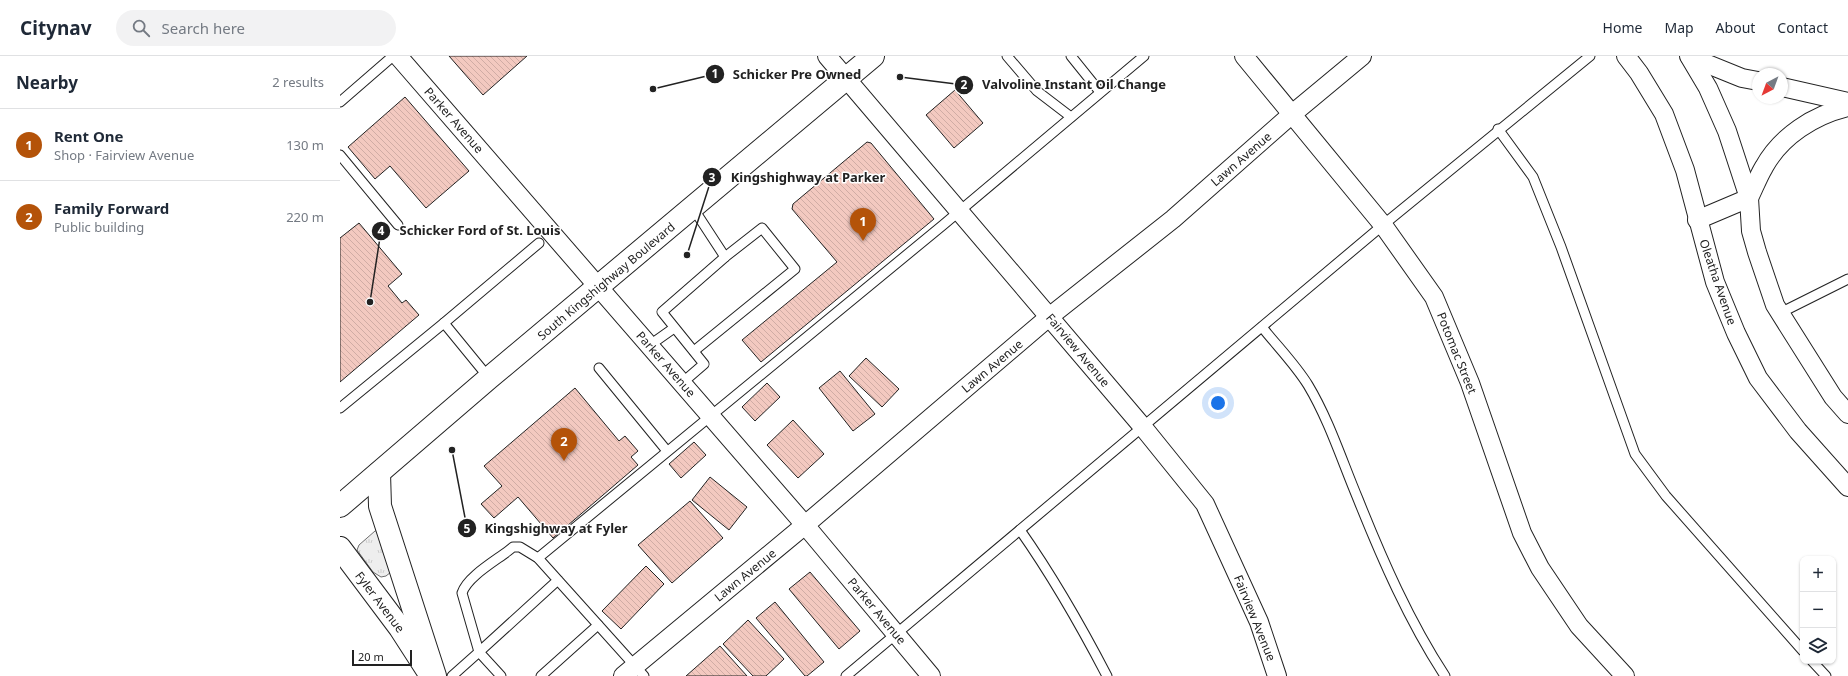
<!DOCTYPE html>
<html lang="en">
<head>
<meta charset="utf-8">
<style>
	:root { --surface:#fff; --page:#f2f2f3; --text:#1f2937; --muted:#747a83; --line:#e0e1e3; --accent:#b45309 }
	body { margin:0; font-family:"Noto Sans",sans-serif; background:var(--page); color:var(--text) }
	.controls { position:absolute; right:12px; bottom:12px; display:grid; overflow:hidden; border-radius:8px; box-shadow:0 1px 3px #0004 }
	.controls button { width:36px; height:36px; display:grid; place-items:center; padding:0; border:0; border-bottom:1px solid var(--line); background:var(--surface); color:var(--text); font:20px sans-serif }
	.compass { position:absolute; left:1412px; top:12px; width:36px; height:36px; border-radius:50%; background:var(--surface); box-shadow:0 1px 3px #0004; rotate:221deg }
	.scale { position:absolute; left:12px; bottom:10px; width:60px; box-sizing:border-box; padding-left:4px; border:2px solid #222; border-top:0; font-size:11px; line-height:14px; white-space:nowrap; color:#222; -webkit-text-stroke:3px #fff; paint-order:stroke }
	.you { position:absolute; left:878px; top:347px; width:14px; height:14px; margin:-10px; border:3px solid #fff; border-radius:50%; background:#1a73e8; box-shadow:0 0 0 6px #1a73e833 }
	.badge { display:grid; place-items:center; width:26px; height:26px; border-radius:50%; background:var(--accent); color:#fff; font-size:13px; font-weight:700 }
	.pin { position:absolute; translate:-50% -33px; filter:drop-shadow(0 1px 2px #0008) }
	.pin::after { content:''; position:absolute; top:21px; width:14px; height:12px; background:inherit; clip-path:polygon(0 0,100% 0,50% 100%) }
	.list { margin:0; padding:0; list-style:none }
	h2 { display:flex; justify-content:space-between; align-items:center; height:52px; margin:0; padding:0 16px; font-size:17px }
	h2 small { font-size:13px; font-weight:400; color:var(--muted) }
	.list li { display:grid; grid-template-columns:26px 1fr auto; gap:12px; align-items:center; box-sizing:border-box; height:72px; padding:0 16px; border-top:1px solid var(--line) }
	.list b { display:block; font-size:15px; white-space:nowrap }
	.list p { margin:0; font-size:13px; white-space:nowrap; color:var(--muted) }
	.list em { font-size:13px; font-style:normal; color:var(--muted) }
	.icon { flex:none; width:22px; height:22px; fill:none; stroke:currentColor; stroke-width:2; stroke-linecap:round; stroke-linejoin:round }
	.map { position:relative; flex:none; width:1508px; height:620px; overflow:hidden }
	header { display:flex; align-items:center; gap:24px; box-sizing:border-box; height:56px; padding:0 20px; background:var(--surface); border-bottom:1px solid var(--line) }
	header strong { font-size:19px }
	nav { display:flex; gap:22px; margin-inline-start:auto; font-size:14px }
	.search { width:280px; height:36px; background:var(--page); display:flex; align-items:center; gap:10px; box-sizing:border-box; padding:0 14px; border-radius:22px; color:var(--muted); font-size:15px }
	main { display:flex }
	aside { flex:1; background:var(--surface) }
	.map>svg:first-child { display:block }
	.grass { fill:url(#grass-tufts); stroke:#6f6f6f }
	.building { fill:url(#building-back-hatch); stroke:#222 }
	.lines { fill:none; stroke-linecap:round; stroke-linejoin:round }
	.lane-casing { stroke:#222; stroke-width:11 }
	.street-casing { stroke:#222; stroke-width:20 }
	.secondary-casing { stroke:#222; stroke-width:24 }
	.primary-casing { stroke:#222; stroke-width:24 }
	.lane { stroke:#fff; stroke-width:9 }
	.street { stroke:#fff; stroke-width:18 }
	.secondary { stroke:#fff; stroke-width:22 }
	.primary { stroke:#fff; stroke-width:22 }
	.labels { text-anchor:middle; dominant-baseline:central; stroke-width:3; stroke-linejoin:round; paint-order:stroke }
	.street-label { font-size:12px; fill:#222; stroke:#fff }
	.leader { fill:none; stroke:#222; stroke-width:1.5 }
	.callout-dot { fill:#222; stroke:#fff; stroke-width:1.5 }
	.mark-label { font-size:12px; text-anchor:middle; font-weight:bold; fill:#fff }
	.callout-label { font-size:13px; text-anchor:middle; font-weight:bold; fill:#222; stroke:#fff; stroke-width:3; stroke-linejoin:round; paint-order:stroke }
</style>
</head>
<body>
<header>
<strong>Citynav</strong>
<div class="search"><svg class="icon" aria-label="search" viewBox="0 0 24 24"><circle cx="10" cy="10" r="6"/><path d="M15 15l6 6"/></svg>Search here</div>
<nav><a>Home</a><a>Map</a><a>About</a><a>Contact</a></nav>
</header>
<main>
<aside>
<h2>Nearby<small>2 results</small></h2>
<ul class="list">
<li><span class="badge">1</span><div><b>Rent One</b><p>Shop · Fairview Avenue</p></div><em>130 m</em></li>
<li><span class="badge">2</span><div><b>Family Forward</b><p>Public building</p></div><em>220 m</em></li>
</ul>
</aside>
<div class="map">
<svg width="1508" height="620" viewBox="0 0 1508 620">
	<defs>
		<pattern id="grass-tufts" width="24" height="20" patternUnits="userSpaceOnUse"><rect width="24" height="20" fill="#eee"/><path d="M3 7l-1-3M5 7V3M7 7l1-3M15 17l-1-3M17 17v-4M19 17l1-3" fill="none" stroke="#ccc"/></pattern>
		<pattern id="building-back-hatch" width="6" height="6" patternUnits="userSpaceOnUse"><rect width="6" height="6" fill="#f3c9c0"/><path d="M-1 5l2 2M0 0l6 6M5-1l2 2" fill="none" stroke="#d0aca5"/></pattern>
	</defs>
	<rect width="100%" height="100%" fill="#fff"/>
	<path class="grass" d="M 38,474 L 51,516 L 46,520 L 41,521 L 33,516 L 17,494 L 19,489 L 35,475 Z"/>
	<g class="building">
		<path d="M 109,0 L 187,0 L 143,39 Z"/>
		<path d="M 615,34 L 643,67 L 614,92 L 586,59 Z"/>
		<path d="M 65,41 L 129,115 L 86,152 L 50,110 L 35,123 L 8,91 Z"/>
		<path d="M 527,86 L 531,87 L 594,163 L 421,306 L 402,284 L 497,206 L 452,153 L 453,148 Z"/>
		<path d="M 19,167 L 62,218 L 48,230 L 62,247 L 66,244 L 79,259 L 0,326 L 0,182 Z"/>
		<path d="M 526,302 L 559,333 L 542,351 L 509,320 Z"/>
		<path d="M 500,315 L 535,358 L 513,375 L 479,332 Z"/>
		<path d="M 427,327 L 440,341 L 415,365 L 402,351 Z"/>
		<path d="M 235,332 L 279,385 L 285,380 L 298,395 L 291,401 L 298,409 L 213,482 L 178,441 L 154,462 L 141,448 L 162,430 L 144,410 Z"/>
		<path d="M 453,364 L 484,398 L 458,422 L 427,389 Z"/>
		<path d="M 354,386 L 366,399 L 341,422 L 329,408 Z"/>
		<path d="M 370,421 L 407,451 L 389,474 L 352,444 Z"/>
		<path d="M 350,445 L 383,482 L 332,527 L 298,489 Z"/>
		<path d="M 306,510 L 324,528 L 281,573 L 262,555 Z"/>
		<path d="M 470,516 L 520,575 L 499,593 L 449,533 Z"/>
		<path d="M 435,546 L 484,606 L 467,620 L 465,620 L 416,562 Z"/>
		<path d="M 408,564 L 444,603 L 426,620 L 413,620 L 383,588 Z"/>
		<path d="M 380,590 L 407,620 L 346,620 Z"/>
	</g>
	<g class="lines">
		<g class="lane-casing">
			<g id="lane">
				<path d="M 667,0 L 697,35 L 731,61"/>
				<path d="M 731,0 L 760,36"/>
				<path d="M 0,46 L 53,0"/>
				<path d="M 1158,73 L 1193,121 L 1221,191 L 1295,398 L 1326,440 L 1463,595"/>
				<path d="M 0,99 L 58,169"/>
				<path d="M 353,152 L 385,201 L 422,172 L 455,213 L 354,295"/>
				<path d="M 1440,257 L 1508,223"/>
				<path d="M 104,267 L 199,187"/>
				<path d="M 922,271 C 937,290 955,308 968,329 C 989,364 1002,405 1018,443 C 1042,503 1069,565 1105,620"/>
				<path d="M 310,289 L 334,272"/>
				<path d="M 259,312 L 327,395"/>
				<path d="M 342,327 L 364,308 L 322,256 L 385,201"/>
				<path d="M 0,352 L 104,267 L 149,322"/>
				<path d="M 680,474 C 713,521 741,570 767,620"/>
				<path d="M 198,502 L 603,169 L 804,0"/>
				<path d="M 218,524 L 139,596 L 122,537 C 127,521 155,505 168,495 L 173,491 L 180,491 L 198,502 L 304,620"/>
				<path d="M 1472,605 L 1486,620"/>
				<path d="M 112,620 L 139,596 L 161,620"/>
				<path d="M 201,620 L 258,569"/>
				<path d="M 506,620 L 1043,169 L 1250,0"/>
			</g>
		</g>
		<g class="street-casing">
			<g id="street">
				<path d="M 58,0 L 465,469 L 591,620"/>
				<path d="M 487,0 L 802,370 L 865,448 L 919,566 L 937,620"/>
				<path d="M 904,0 L 1043,169 L 1094,241 L 1130,327 L 1182,477 L 1200,512 L 1239,570 L 1285,620"/>
				<path d="M 1286,0 L 1299,17 L 1324,58 L 1345,114 L 1375,226 L 1396,277 L 1418,322 L 1458,375 L 1508,431"/>
				<path d="M 1349,0 L 1368,32 L 1387,75 L 1409,142 L 1411,175 L 1417,196 L 1435,249 L 1493,341 L 1508,358"/>
				<path d="M 1350,1 L 1402,22 L 1418,25"/>
				<path d="M 1442,31 L 1508,46"/>
				<path d="M 1357,164 L 1409,142 C 1414,132 1418,121 1424,111 C 1441,80 1474,59 1508,51"/>
				<path d="M 283,620 L 465,469 L 709,261 L 833,163 L 951,59 L 1022,0"/>
			</g>
		</g>
		<g class="secondary-casing">
			<path id="secondary" d="M 0,492 L 60,572 L 91,620"/>
		</g>
		<g class="primary-casing">
			<g id="primary">
				<path d="M 39,417 L 40,450 L 95,620"/>
				<path d="M 0,450 L 149,322 L 533,0"/>
			</g>
		</g>
		<use href="#lane" class="lane"/>
		<use href="#street" class="street"/>
		<use href="#secondary" class="secondary"/>
		<use href="#primary" class="primary"/>
	</g>
	<g class="labels">
		<g class="street-label">
			<text transform="translate(114 64) rotate(49)">Parker Avenue</text>
			<text transform="translate(901 103) rotate(-41)">Lawn Avenue</text>
			<text transform="translate(266 225) rotate(-40)">South Kingshighway Boulevard</text>
			<text transform="translate(1378 226) rotate(71)">Oleatha Avenue</text>
			<text transform="translate(738 294) rotate(50)">Fairview Avenue</text>
			<text transform="translate(1117 297) rotate(68)">Potomac Street</text>
			<text transform="translate(326 308) rotate(49)">Parker Avenue</text>
			<text transform="translate(652 310) rotate(-40)">Lawn Avenue</text>
			<text transform="translate(405 519) rotate(-39)">Lawn Avenue</text>
			<text transform="translate(40 546) rotate(53)">Fyler Avenue</text>
			<text transform="translate(537 555) rotate(50)">Parker Avenue</text>
			<text transform="translate(915 562) rotate(68)">Fairview Avenue</text>
		</g>
	</g>
	<path class="leader" d="M313 33L375 18M560 21L624 29M347 199L372 121M30 246L41 175M112 394L127 472"/>
	<g class="callout-dot">
		<circle cx="313" cy="33" r="4"/>
		<circle cx="560" cy="21" r="4"/>
		<circle cx="347" cy="199" r="4"/>
		<circle cx="30" cy="246" r="4"/>
		<circle cx="112" cy="394" r="4"/>
		<circle cx="375" cy="18" r="10"/>
		<circle cx="624" cy="29" r="10"/>
		<circle cx="372" cy="121" r="10"/>
		<circle cx="41" cy="175" r="10"/>
		<circle cx="127" cy="472" r="10"/>
	</g>
	<g class="mark-label">
		<text x="375" y="22">1</text>
		<text x="624" y="33">2</text>
		<text x="372" y="126">3</text>
		<text x="41" y="179">4</text>
		<text x="127" y="477">5</text>
	</g>
	<g class="callout-label">
		<text x="457" y="23">Schicker Pre Owned</text>
		<text x="734" y="33">Valvoline Instant Oil Change</text>
		<text x="468" y="126">Kingshighway at Parker</text>
		<text x="140" y="179">Schicker Ford of St. Louis</text>
		<text x="216" y="477">Kingshighway at Fyler</text>
	</g>
</svg>
<div class="controls">
<button>+</button>
<button>−</button>
<button><svg class="icon" aria-label="layers" viewBox="0 0 24 24"><path d="M12 4l9 5-9 5-9-5zM3 14l9 5 9-5"/></svg></button>
</div>
<svg class="compass" viewBox="-18 -18 36 36"><path d="M0-13l5 13h-10z" fill="#e53935"/><path d="M0 13l5-13h-10z" fill="#747a83"/></svg>
<div class="scale">20 m</div>
<div class="you"></div>
<div class="pin badge" style="left:523px;top:185px">1</div>
<div class="pin badge" style="left:224px;top:405px">2</div>
</div>
</main>
</body>
</html>
